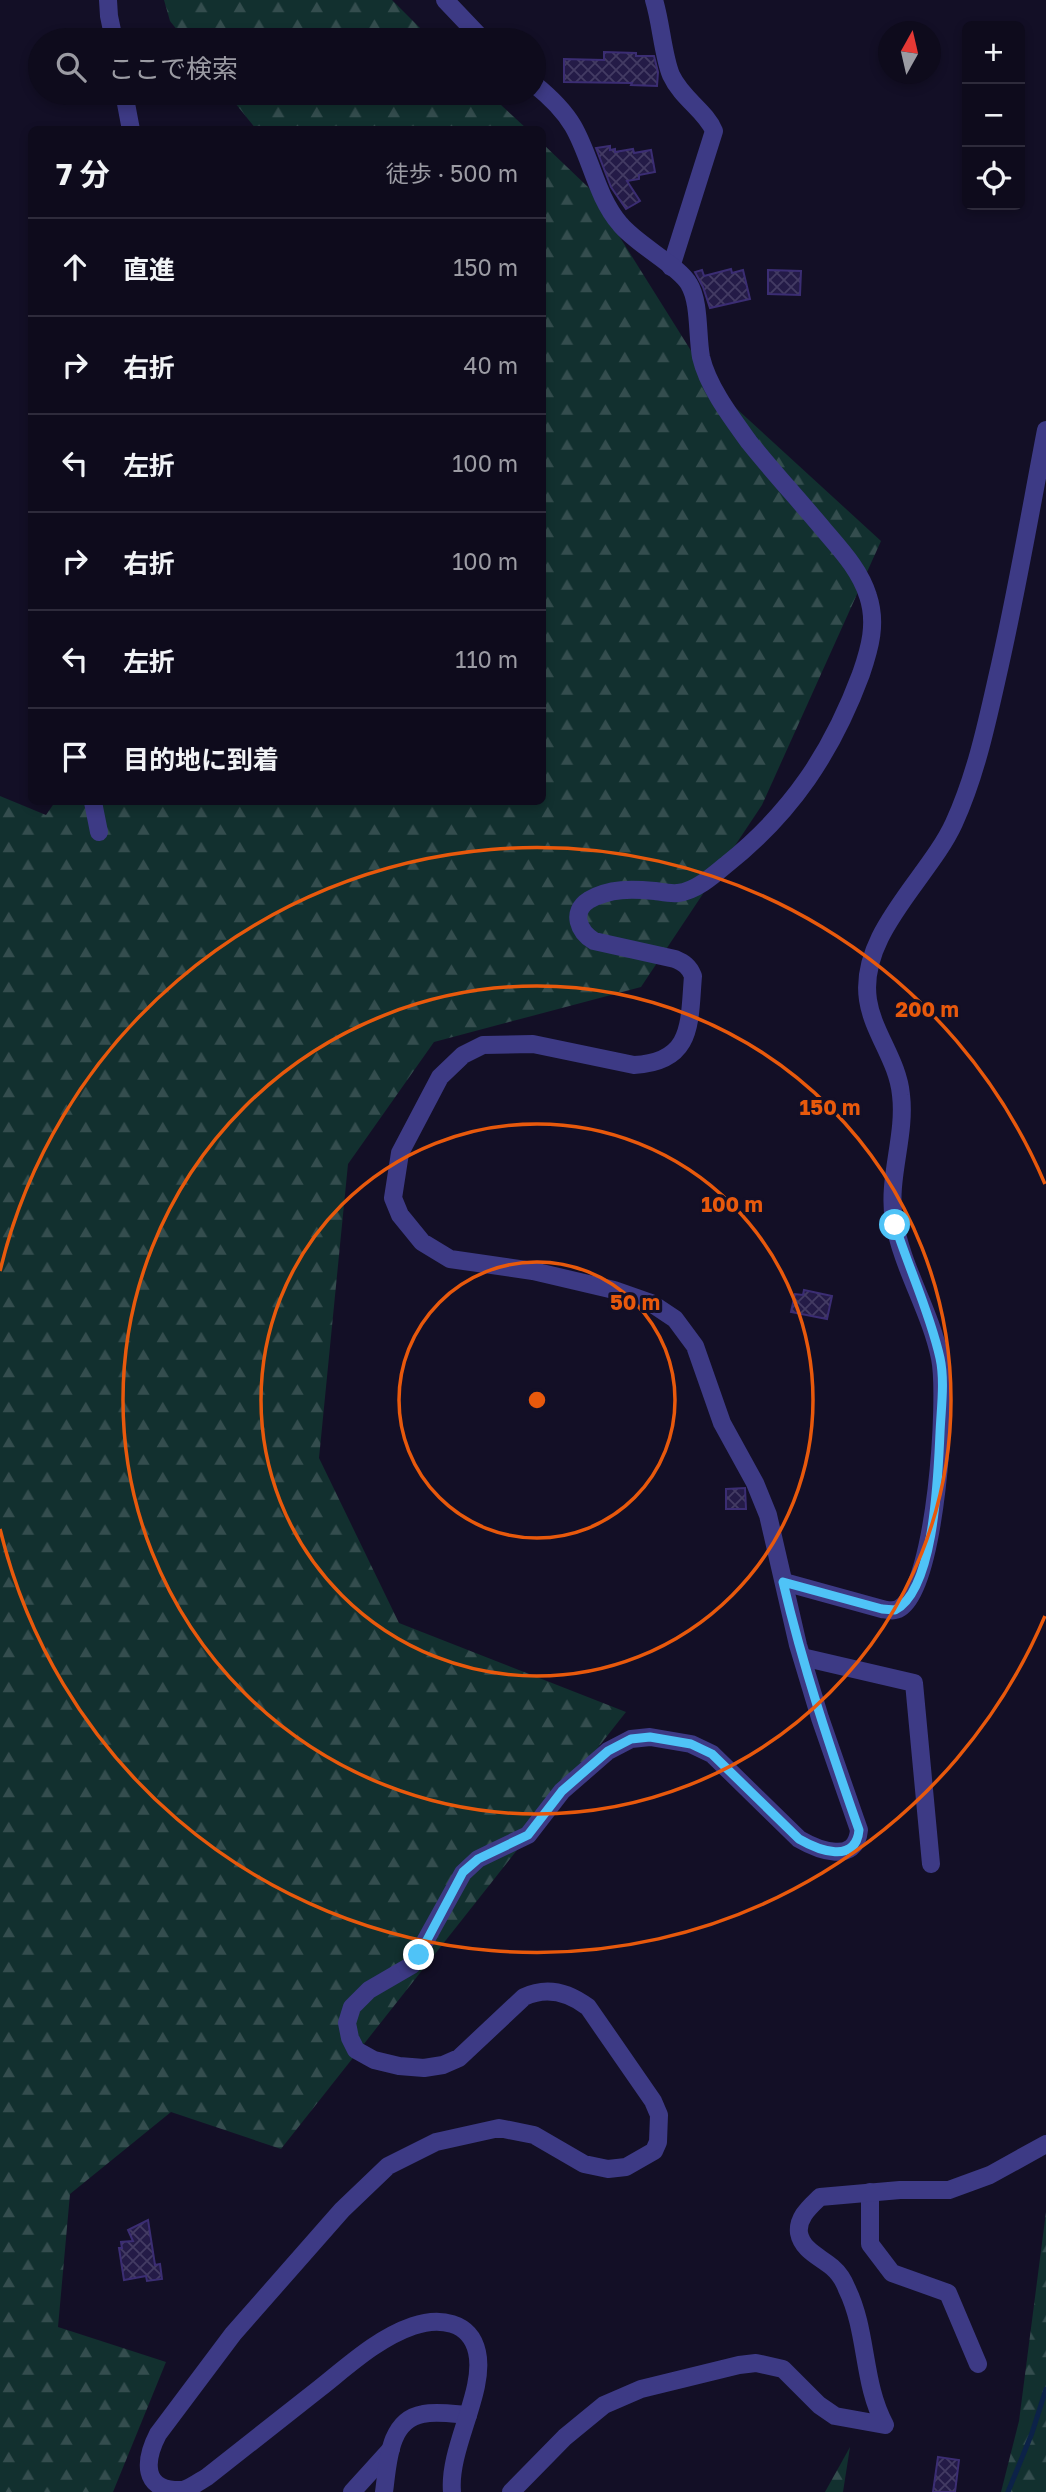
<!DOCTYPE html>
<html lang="ja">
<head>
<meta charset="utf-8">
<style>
	:root { --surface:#0e0b1c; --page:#1c1929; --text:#f1f3f6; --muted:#9b9ba3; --line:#2e2b3b }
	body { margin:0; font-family:"Golos Text","Noto Sans JP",sans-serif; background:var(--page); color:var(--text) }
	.controls { position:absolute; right:21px; top:21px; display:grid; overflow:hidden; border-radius:10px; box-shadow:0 4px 10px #0003 }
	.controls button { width:63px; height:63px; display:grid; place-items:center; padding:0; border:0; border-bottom:2px solid var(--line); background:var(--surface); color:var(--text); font:35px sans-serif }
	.compass { position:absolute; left:878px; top:21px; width:63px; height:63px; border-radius:50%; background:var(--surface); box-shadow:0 4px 10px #0003; rotate:8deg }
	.stop { position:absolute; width:21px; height:21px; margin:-16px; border:5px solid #4fc3f7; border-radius:50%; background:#fff }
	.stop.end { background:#4fc3f7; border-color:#fff; box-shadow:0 2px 7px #0008 }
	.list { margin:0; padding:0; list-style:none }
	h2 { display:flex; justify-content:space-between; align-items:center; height:91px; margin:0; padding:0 28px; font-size:30px }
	h2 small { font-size:23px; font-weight:400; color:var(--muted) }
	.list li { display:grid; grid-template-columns:46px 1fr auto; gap:21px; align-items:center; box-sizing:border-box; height:98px; padding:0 28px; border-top:2px solid var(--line) }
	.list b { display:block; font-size:26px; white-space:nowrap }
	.list em { font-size:23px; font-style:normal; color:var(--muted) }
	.icon { flex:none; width:38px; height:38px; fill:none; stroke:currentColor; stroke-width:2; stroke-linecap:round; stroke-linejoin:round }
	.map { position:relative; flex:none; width:1046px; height:2492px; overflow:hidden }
	.search { position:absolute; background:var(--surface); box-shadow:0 4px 10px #0003; left:28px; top:28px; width:518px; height:77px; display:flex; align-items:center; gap:18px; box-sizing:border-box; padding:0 24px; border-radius:38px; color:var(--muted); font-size:26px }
	.panel { position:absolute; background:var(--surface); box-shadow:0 4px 10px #0003; left:28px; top:126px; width:518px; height:679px; border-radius:10px }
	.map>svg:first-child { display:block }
	.forest { fill:url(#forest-firs) }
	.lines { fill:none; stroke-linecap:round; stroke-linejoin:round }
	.stream { stroke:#0c2248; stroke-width:5 }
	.building { fill:url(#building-cross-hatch); stroke:#3b2d73; stroke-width:2 }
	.minor { stroke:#3d3a85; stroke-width:18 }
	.route { stroke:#4fc3f7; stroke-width:9 }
	.ring { fill:none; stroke:#e8590c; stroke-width:3.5 }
	.centre { fill:#e8590c; stroke:#130f26; stroke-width:3.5 }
	.ring-label { font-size:21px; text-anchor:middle; font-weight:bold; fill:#e8590c; stroke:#130f26; stroke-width:6; stroke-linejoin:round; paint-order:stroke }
</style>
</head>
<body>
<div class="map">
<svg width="1046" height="2492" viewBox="0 0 1046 2492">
	<defs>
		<pattern id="forest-firs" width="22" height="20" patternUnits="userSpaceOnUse" patternTransform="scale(1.75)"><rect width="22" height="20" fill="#12302f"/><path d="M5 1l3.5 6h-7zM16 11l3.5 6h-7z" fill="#344d4e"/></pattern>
		<pattern id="building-cross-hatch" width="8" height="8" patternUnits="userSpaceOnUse" patternTransform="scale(1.75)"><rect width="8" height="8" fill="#241b47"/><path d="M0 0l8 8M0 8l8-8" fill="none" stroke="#433b63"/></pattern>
	</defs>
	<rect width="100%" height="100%" fill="#130f26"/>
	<g class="forest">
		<path d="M 164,0 L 392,0 L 432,40 L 185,40 L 170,21 Z"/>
		<path d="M 227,93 L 488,93 L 527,129 L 256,129 Z"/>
		<path d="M 543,144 L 589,188 L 715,389 L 881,541 L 762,805 L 641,987 L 434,1042 L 348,1164 L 319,1458 L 399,1623 L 626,1712 L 281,2149 L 171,2112 L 70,2194 L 58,2327 L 166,2362 L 113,2492 L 0,2492 L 0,796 L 46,815 L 55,802 L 542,802 Z"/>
		<path d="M 1046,2212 L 1046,2492 L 1001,2492 L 1019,2421 Z"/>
		<path d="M 850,2447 L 843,2492 L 825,2492 Z"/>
	</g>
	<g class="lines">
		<path class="stream" d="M 1008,2492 L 1032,2433 L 1046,2389"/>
	</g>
	<g class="building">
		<path d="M 604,52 L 636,53 L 636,56 L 654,56 L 658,72 L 657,86 L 631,85 L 632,83 L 564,82 L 564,59 L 604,60 Z"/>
		<path d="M 610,146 L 610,150 L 615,149 L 615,152 L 633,149 L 634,153 L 651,150 L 655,172 L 639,175 L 639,179 L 627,181 L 640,201 L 626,209 L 611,187 L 596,148 Z"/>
		<path d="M 731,269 L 732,273 L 743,270 L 750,299 L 710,308 L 703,287 L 695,272 L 702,270 L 704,276 Z"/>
		<path d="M 768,270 L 801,271 L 800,295 L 768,294 Z"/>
		<path d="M 804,1290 L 832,1296 L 827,1319 L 791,1312 L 795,1294 L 803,1295 Z"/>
		<path d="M 726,1489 L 745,1488 L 746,1509 L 726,1509 Z"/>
		<path d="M 148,2220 L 155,2265 L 160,2264 L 162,2279 L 147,2281 L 146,2276 L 124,2280 L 119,2248 L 122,2248 L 121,2242 L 133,2241 L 128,2230 Z"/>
		<path d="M 938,2457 L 959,2460 L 955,2492 L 933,2492 Z"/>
	</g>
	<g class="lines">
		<g class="minor">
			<path d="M 108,0 L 109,16 L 114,40"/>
			<path d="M 445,0 L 483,40"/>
			<path d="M 654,0 C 661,22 663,56 671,75 C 682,99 706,111 714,131 L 671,267"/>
			<path d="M 124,93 L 131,130"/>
			<path d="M 93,802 L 99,832"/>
			<path d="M 784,1582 L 882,1609 C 888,1610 894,1612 900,1608 C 936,1586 948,1398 940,1358 C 930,1310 902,1268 894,1220 C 887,1179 906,1136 901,1095 C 898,1061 873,1033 868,1000 C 858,934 929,878 954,823 C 975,777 986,727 997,678 C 1016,596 1030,513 1046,430"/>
			<path d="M 802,1657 L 914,1683 L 931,1864"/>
			<path d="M 870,2192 L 870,2244 L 892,2273 L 948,2293 L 978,2364"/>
			<path d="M 352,2492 L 391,2449"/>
			<path d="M 384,2492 C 388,2464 388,2420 423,2414 C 437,2411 454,2414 468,2415"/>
			<path d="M 452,2492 C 448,2448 486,2391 477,2352 C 470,2321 439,2317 413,2326 C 378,2338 349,2365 320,2388 C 283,2417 245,2447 207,2477 C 200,2481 191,2488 183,2490 C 140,2492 145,2459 158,2434 L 233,2334 L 342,2210 L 388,2166 L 436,2142 L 499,2128 L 534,2135 L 584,2164 L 608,2169 L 626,2167 L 654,2151 L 658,2142 L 659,2115 L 653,2101 L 588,2007 C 568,1992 547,1986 524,1997 L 459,2058 L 443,2065 L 424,2068 L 399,2066 L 374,2060 L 356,2050 L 350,2038 L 347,2023 L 352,2007 L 369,1990 L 412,1965 L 463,1873 L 478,1859 L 528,1835 L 562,1791 L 608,1751 L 631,1739 L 650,1737 L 691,1744 L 712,1754 L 799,1839 C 818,1850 856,1865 859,1830 L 820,1718 L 798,1645 L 768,1515 L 755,1483 L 722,1423 L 695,1346 L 675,1319 L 651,1303 L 614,1290 L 533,1271 L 450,1259 L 422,1242 L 400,1215 L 393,1198 L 400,1153 L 440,1077 L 463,1055 L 483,1045 L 533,1044 L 634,1065 C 694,1062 689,1022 693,976 C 689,966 684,963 675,959 L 594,941 C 579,932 570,912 589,900 C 610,888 632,889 655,891 C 662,892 671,894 678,893 C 696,891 714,875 727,864 C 792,812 832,752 861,674 C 870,648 877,623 868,596 C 860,570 841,550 824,530 C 799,500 773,472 749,442 C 731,417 708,387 701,357 C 697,336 700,302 689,284 C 679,266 637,245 620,224 C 596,196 591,157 573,126 C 563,109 549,96 534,84"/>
			<path d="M 511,2492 L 565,2437 L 604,2405 L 641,2389 L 739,2365 L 756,2363 L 783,2369 L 819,2405 L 835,2416 L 885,2425 C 862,2383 868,2332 847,2289 C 844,2281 839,2273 832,2267 C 820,2257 802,2250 799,2233 C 797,2217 811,2206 820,2197 L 900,2190 L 949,2190 L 990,2175 L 1046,2144"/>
		</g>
	</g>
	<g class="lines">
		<path class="route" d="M 419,1955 L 463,1872 L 478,1859 L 528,1835 L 562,1791 L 608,1751 L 631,1739 L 650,1737 L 691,1744 L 712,1754 L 799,1839 C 818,1850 856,1865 859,1830 C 830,1748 803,1667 783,1582 L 882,1609 L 895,1610 C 935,1590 938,1473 940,1433 C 941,1409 945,1381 940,1358 C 930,1313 909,1269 895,1225"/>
	</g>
	<g class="ring">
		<circle cx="537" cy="1400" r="138"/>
		<circle cx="537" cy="1400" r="276"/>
		<circle cx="537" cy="1400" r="414"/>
		<path d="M1045 1616A552 552 0 0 1 0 1529M0 1271A552 552 0 0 1 1045 1184"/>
	</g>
	<circle cx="537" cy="1400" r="10" class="centre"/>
	<g class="ring-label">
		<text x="927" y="1017">200 m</text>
		<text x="830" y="1115">150 m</text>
		<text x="732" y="1212">100 m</text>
		<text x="635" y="1310">50 m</text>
	</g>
</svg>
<div class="controls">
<button>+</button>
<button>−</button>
<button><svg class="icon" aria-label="locate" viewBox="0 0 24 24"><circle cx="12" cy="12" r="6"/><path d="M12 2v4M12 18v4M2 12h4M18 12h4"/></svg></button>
</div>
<svg class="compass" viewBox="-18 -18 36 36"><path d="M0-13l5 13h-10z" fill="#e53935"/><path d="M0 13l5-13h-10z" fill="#9b9ba3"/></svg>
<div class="stop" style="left:895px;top:1225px"></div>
<div class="stop end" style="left:419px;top:1955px"></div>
<div class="search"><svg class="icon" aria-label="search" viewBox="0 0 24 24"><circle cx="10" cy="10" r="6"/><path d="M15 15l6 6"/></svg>ここで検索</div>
<section class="panel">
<h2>7 分<small>徒歩 · 500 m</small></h2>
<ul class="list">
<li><svg class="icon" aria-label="ahead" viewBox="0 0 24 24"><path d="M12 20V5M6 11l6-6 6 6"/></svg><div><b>直進</b></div><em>150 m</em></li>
<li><svg class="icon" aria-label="right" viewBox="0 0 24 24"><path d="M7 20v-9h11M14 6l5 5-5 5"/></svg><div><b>右折</b></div><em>40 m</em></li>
<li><svg class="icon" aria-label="left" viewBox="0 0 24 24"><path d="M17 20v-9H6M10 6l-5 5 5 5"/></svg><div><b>左折</b></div><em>100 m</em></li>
<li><svg class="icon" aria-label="right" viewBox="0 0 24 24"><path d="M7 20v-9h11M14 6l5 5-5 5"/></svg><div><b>右折</b></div><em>100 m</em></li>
<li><svg class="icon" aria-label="left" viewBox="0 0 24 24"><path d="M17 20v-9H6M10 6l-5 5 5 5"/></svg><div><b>左折</b></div><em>110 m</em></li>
<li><svg class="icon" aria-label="arrive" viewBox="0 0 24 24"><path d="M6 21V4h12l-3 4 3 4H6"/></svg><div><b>目的地に到着</b></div></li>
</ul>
</section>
</div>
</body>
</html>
